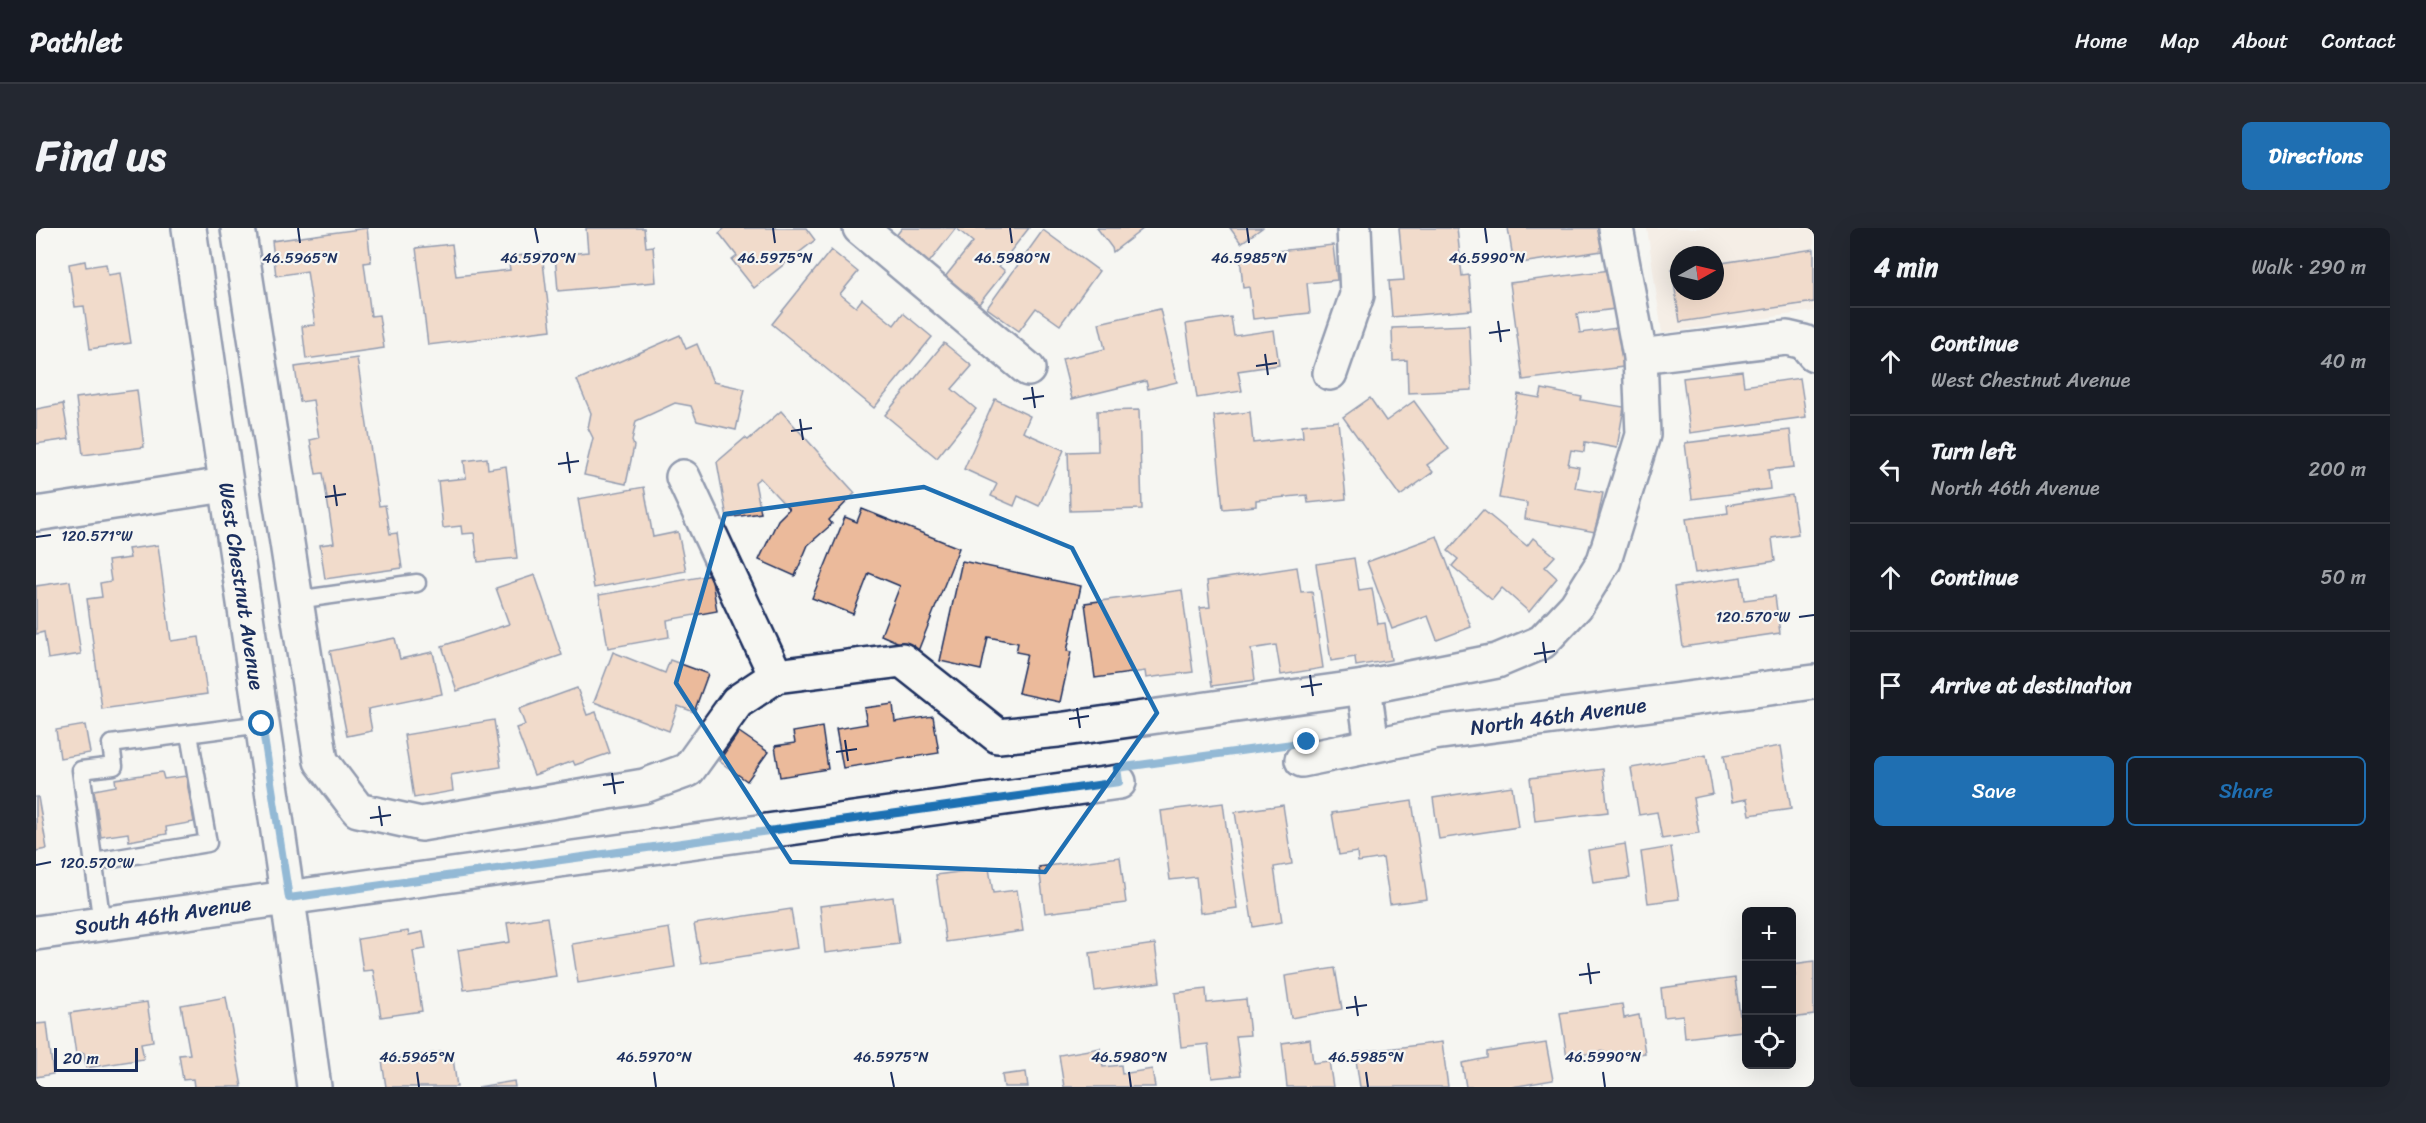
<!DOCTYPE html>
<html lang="en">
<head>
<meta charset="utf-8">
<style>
	:root { --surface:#171b24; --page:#242831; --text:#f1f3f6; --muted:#9ea1a6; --line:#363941; --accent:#1f6fb2 }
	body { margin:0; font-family:Sriracha,sans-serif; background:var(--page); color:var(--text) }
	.controls { position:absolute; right:18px; bottom:18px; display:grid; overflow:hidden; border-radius:9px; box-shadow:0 6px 24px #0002 }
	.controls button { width:54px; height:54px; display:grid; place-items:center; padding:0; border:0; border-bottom:2px solid var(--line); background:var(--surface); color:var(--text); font:30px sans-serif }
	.compass { position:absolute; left:1634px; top:18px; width:54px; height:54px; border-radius:50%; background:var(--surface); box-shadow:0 6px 24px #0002; rotate:82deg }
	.scale { position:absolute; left:18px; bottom:15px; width:84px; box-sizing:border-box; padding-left:6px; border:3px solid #1b2f5e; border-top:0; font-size:16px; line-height:21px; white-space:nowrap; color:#1b2f5e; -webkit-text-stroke:4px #f6f6f2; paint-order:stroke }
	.stop { position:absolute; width:18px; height:18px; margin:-14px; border:4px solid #1f6fb2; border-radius:50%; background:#fff }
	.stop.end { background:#1f6fb2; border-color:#fff; box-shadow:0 2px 6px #0008 }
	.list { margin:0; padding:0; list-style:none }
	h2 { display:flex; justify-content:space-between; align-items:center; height:78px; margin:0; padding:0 24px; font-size:26px }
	h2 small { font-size:20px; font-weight:400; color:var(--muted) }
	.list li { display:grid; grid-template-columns:39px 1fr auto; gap:18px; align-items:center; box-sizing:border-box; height:108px; padding:0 24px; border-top:2px solid var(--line) }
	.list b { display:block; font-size:22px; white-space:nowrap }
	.list p { margin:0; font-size:20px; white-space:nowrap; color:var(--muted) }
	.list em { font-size:20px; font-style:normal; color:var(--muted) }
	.actions { display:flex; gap:12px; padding:18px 24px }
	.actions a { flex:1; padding:14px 0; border:2px solid var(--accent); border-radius:9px; text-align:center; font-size:21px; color:var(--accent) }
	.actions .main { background:var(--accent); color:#fff }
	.icon { flex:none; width:33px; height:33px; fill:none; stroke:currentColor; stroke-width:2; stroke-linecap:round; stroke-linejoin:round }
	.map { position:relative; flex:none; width:1778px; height:859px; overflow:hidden; border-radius:9px }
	header { display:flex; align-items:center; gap:36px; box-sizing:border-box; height:84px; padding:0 30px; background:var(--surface); border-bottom:2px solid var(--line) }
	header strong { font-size:28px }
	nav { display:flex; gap:33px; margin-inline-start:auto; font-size:21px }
	.intro { display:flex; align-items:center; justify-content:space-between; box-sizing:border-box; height:144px; padding:0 36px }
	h1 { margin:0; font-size:42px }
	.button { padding:15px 27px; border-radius:9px; background:var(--accent); color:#fff; font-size:21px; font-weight:700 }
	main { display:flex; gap:36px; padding:0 36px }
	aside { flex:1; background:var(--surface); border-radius:9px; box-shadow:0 6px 24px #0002 }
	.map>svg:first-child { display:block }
	.built { fill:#f3e4d8; fill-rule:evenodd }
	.building { fill:#ebba9b; stroke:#1b2f5e; stroke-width:1.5 }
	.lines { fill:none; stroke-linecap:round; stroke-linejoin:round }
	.service-casing { stroke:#1b2f5e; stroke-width:21 }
	.minor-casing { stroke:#1b2f5e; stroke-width:38 }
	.tertiary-casing { stroke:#1b2f5e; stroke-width:38 }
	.path { stroke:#1b2f5e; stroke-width:4; stroke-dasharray:1.5 4.5; stroke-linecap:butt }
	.service { stroke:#f6f6f2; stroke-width:16 }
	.minor { stroke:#f6f6f2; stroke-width:33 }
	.tertiary { stroke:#f6f6f2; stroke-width:33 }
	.route { stroke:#1f6fb2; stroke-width:8 }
	.marked { fill:none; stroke:#1f6fb2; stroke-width:4.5; stroke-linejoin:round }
	.ticks { fill:none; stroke:#1b2f5e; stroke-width:2 }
	.labels { text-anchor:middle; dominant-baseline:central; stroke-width:4.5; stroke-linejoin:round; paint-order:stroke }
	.street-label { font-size:21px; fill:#1b2f5e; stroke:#f6f6f2 }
	.ticks-label { font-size:15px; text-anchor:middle; fill:#1b2f5e; stroke:#f6f6f2; stroke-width:4.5; stroke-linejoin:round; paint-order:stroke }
</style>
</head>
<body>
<header>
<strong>Pathlet</strong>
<nav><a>Home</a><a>Map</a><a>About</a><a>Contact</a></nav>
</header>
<div class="intro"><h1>Find us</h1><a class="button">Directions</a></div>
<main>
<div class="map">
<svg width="1778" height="859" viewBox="0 0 1778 859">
	<rect width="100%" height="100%" fill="#f6f6f2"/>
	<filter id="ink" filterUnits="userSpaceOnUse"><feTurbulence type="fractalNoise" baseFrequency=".0167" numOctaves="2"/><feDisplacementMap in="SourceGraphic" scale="12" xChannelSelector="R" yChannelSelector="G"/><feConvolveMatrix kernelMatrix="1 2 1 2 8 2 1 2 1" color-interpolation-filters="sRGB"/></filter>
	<g filter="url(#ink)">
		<path class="built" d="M 1611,0 L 1778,0 L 1778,83 L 1626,105 ZM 1643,27 L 1679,27 L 1679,63 L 1643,63 Z"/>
		<g class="building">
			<path d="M 331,0 L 335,34 L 328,35 L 335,88 L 343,87 L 348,120 L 270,131 L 266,98 L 279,97 L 271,43 L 240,48 L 236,13 Z"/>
			<path d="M 550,0 L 608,0 L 610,19 L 617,18 L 620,54 L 522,63 L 519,27 L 552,24 Z"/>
			<path d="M 689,0 L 770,0 L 779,12 L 718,60 L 696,32 L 701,28 L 683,5 Z"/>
			<path d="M 866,0 L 993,0 L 963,38 L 969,43 L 943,76 L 909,49 L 937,14 L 920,0 L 892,36 L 859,9 Z"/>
			<path d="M 1061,0 L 1108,0 L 1077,24 L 1076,20 Z"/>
			<path d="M 1194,0 L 1226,0 L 1205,15 Z"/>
			<path d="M 1363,0 L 1421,0 L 1426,48 L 1433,47 L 1436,82 L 1356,89 L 1353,53 L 1368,52 Z"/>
			<path d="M 1472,0 L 1562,0 L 1566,23 L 1478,36 Z"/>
			<path d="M 1007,2 L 1063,43 L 1024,97 L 1000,80 L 983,103 L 951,80 Z"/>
			<path d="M 416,16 L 420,48 L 474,42 L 472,29 L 506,25 L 515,102 L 392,117 L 380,20 Z"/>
			<path d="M 1297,17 L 1301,52 L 1271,55 L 1274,85 L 1217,91 L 1213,59 L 1207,60 L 1204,27 Z"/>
			<path d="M 1778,21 L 1778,74 L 1644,94 L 1636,42 L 1643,41 L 1643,63 L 1679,63 L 1679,36 Z"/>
			<path d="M 795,22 L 822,44 L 804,66 L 820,79 L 826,71 L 858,97 L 867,85 L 896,109 L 838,180 L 736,96 Z"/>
			<path d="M 49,33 L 50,39 L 70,36 L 72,47 L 84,45 L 95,115 L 54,121 L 48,78 L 39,79 L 33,36 Z"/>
			<path d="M 1574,42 L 1579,81 L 1541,86 L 1544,105 L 1581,100 L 1587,139 L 1487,152 L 1474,55 Z"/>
			<path d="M 1124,81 L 1141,154 L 1112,161 L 1110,153 L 1036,171 L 1026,131 L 1069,121 L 1063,95 Z"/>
			<path d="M 1195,89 L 1198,108 L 1238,102 L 1243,137 L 1202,143 L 1206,163 L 1161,170 L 1150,96 Z"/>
			<path d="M 1433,97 L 1436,162 L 1372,165 L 1371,132 L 1357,133 L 1356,100 Z"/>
			<path d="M 644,107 L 650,121 L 661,116 L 677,154 L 709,161 L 700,202 L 661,193 L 655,178 L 639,175 L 600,193 L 596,213 L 598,218 L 590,256 L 548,247 L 557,210 L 552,200 L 555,185 L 541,152 Z"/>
			<path d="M 908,115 L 936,138 L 916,161 L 940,181 L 901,230 L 849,187 Z"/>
			<path d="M 321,130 L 343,278 L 349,277 L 354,306 L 361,305 L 366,340 L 289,351 L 284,317 L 298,315 L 287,245 L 280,246 L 274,212 L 283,210 L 277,172 L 264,174 L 259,139 Z"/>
			<path d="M 1706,143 L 1708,158 L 1764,150 L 1770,189 L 1654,205 L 1647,150 Z"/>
			<path d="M 1506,161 L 1546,169 L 1545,172 L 1588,179 L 1581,220 L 1549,214 L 1548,224 L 1535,222 L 1532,237 L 1543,239 L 1539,260 L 1567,265 L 1559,304 L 1489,291 L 1491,275 L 1463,270 L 1482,166 L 1504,170 Z"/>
			<path d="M 101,162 L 108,219 L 47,227 L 40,170 Z"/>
			<path d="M 1334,170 L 1350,193 L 1378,173 L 1413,221 L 1391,237 L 1397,244 L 1364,268 L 1307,189 Z"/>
			<path d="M 959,171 L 994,188 L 987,204 L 1028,222 L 1003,278 L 982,268 L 978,278 L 955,268 L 961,256 L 928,241 Z"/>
			<path d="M 27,176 L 33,211 L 0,216 L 0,181 Z"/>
			<path d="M 1103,182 L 1106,281 L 1034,283 L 1032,224 L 1062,223 L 1061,183 Z"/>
			<path d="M 745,183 L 819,265 L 793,292 L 796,296 L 772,317 L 759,348 L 723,332 L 742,292 L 753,281 L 724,250 L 719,254 L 725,285 L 691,290 L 681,234 L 709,210 L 712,212 Z"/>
			<path d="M 1214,184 L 1217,215 L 1267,209 L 1266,197 L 1302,193 L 1310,271 L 1272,275 L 1271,267 L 1220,272 L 1220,278 L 1187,281 L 1178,188 Z"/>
			<path d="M 1754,202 L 1758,239 L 1732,242 L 1734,261 L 1656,271 L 1649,215 Z"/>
			<path d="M 451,230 L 452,241 L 470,238 L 481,330 L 442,334 L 438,305 L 426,306 L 425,298 L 407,300 L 402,253 L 430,250 L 428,233 Z"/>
			<path d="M 608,259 L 617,309 L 642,304 L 650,343 L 558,360 L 542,271 Z"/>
			<path d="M 1756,267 L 1762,306 L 1736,310 L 1739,333 L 1659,345 L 1650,291 L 1692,285 L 1691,277 Z"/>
			<path d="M 826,281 L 923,320 L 882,423 L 845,407 L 864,358 L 833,345 L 817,386 L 776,370 L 809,289 L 821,294 Z"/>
			<path d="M 1447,282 L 1491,318 L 1497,310 L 1519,328 L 1509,339 L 1521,350 L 1493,384 L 1466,360 L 1456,372 L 1416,338 L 1422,331 L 1412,323 Z"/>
			<path d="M 1401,308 L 1435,399 L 1401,412 L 1392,388 L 1356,401 L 1331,334 Z"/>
			<path d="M 122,317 L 135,413 L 163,409 L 171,466 L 66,481 L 51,371 L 66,369 L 64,355 L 75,353 L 72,333 L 94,330 L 92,321 Z"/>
			<path d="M 1318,330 L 1323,362 L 1336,360 L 1342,396 L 1349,395 L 1355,432 L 1320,438 L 1319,429 L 1295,433 L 1280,336 Z"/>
			<path d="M 926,333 L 1045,358 L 1031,423 L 1035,424 L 1024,474 L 982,465 L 991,426 L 980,424 L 982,415 L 952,409 L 945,442 L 904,433 Z"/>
			<path d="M 1261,339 L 1265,364 L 1276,363 L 1287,440 L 1245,447 L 1240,417 L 1215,421 L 1219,452 L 1176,458 L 1164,380 L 1174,379 L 1171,353 Z"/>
			<path d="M 499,347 L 526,427 L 421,463 L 406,418 L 473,396 L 460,360 Z"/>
			<path d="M 675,347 L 681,383 L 631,392 L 633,409 L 572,420 L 563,367 Z"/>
			<path d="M 1705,349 L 1708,372 L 1739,368 L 1744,405 L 1647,419 L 1638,359 Z"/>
			<path d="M 34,353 L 45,426 L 12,431 L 8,404 L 0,406 L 0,358 Z"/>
			<path d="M 1146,362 L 1157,444 L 1110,450 L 1109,443 L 1059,450 L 1049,375 Z"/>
			<path d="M 359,410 L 364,431 L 397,424 L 406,466 L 332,481 L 336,503 L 311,508 L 294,423 Z"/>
			<path d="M 577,424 L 629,445 L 634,432 L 672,446 L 658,484 L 642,478 L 633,503 L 558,474 Z"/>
			<path d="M 541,460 L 551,487 L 560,484 L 574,525 L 539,537 L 537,533 L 498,547 L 480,500 L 489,497 L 483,481 Z"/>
			<path d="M 857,476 L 859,494 L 897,488 L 903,525 L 807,540 L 800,501 L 831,496 L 828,480 Z"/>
			<path d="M 458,492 L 465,539 L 415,547 L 417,563 L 378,570 L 368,507 Z"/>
			<path d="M 49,497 L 54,525 L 24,530 L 20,502 Z"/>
			<path d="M 786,499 L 792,541 L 744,549 L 739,518 L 759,515 L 757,504 Z"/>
			<path d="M 703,504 L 732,524 L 711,553 L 683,533 Z"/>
			<path d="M 1745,518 L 1755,581 L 1714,587 L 1711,571 L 1696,574 L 1688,527 Z"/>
			<path d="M 1670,527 L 1677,566 L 1657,570 L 1663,605 L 1626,611 L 1621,584 L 1603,587 L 1595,540 Z"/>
			<path d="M 1567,541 L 1572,584 L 1499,593 L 1494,550 Z"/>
			<path d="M 126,544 L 128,551 L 150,548 L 158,594 L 130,599 L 131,606 L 93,613 L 92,605 L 65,609 L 58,562 L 80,558 L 79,551 Z"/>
			<path d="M 1476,558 L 1482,599 L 1403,611 L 1397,570 Z"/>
			<path d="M 0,569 L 2,569 L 11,621 L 0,623 Z"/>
			<path d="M 1376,573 L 1391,671 L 1354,676 L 1347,630 L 1322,634 L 1321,624 L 1303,627 L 1296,585 Z"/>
			<path d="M 1187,575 L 1201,680 L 1164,685 L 1160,649 L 1134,652 L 1125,583 Z"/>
			<path d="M 1247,577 L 1256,636 L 1238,639 L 1246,694 L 1217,699 L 1199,584 Z"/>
			<path d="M 1589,616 L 1594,650 L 1557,655 L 1552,622 Z"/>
			<path d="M 1635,619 L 1643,671 L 1612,675 L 1605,624 Z"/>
			<path d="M 1084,629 L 1090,675 L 1009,685 L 1003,639 Z"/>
			<path d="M 953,640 L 957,665 L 981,662 L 987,703 L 910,714 L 900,647 Z"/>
			<path d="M 857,669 L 863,716 L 789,725 L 784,678 Z"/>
			<path d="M 755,681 L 761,720 L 665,735 L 658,696 Z"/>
			<path d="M 511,689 L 520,748 L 428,762 L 422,722 L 474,714 L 471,695 Z"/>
			<path d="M 633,700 L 639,739 L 542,755 L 536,716 Z"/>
			<path d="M 372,703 L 373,707 L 387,704 L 390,721 L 377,723 L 386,783 L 345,789 L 337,742 L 327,743 L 322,711 Z"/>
			<path d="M 1119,716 L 1124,754 L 1059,763 L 1054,725 Z"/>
			<path d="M 1778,733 L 1778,787 L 1756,790 L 1756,749 L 1759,748 L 1757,736 Z"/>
			<path d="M 1299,740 L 1306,781 L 1255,790 L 1249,748 Z"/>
			<path d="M 1699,750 L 1706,803 L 1649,810 L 1647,787 L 1628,789 L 1625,760 Z"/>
			<path d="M 1170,761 L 1171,775 L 1210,771 L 1214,807 L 1200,808 L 1205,847 L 1176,850 L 1172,816 L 1145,819 L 1139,765 Z"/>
			<path d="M 190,769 L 206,859 L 158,859 L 157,851 L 147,852 L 143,827 L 154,826 L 145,777 Z"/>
			<path d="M 111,774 L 117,813 L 105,815 L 108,831 L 50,840 L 48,825 L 40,826 L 34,785 Z"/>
			<path d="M 1586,776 L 1588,790 L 1603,787 L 1609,825 L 1569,831 L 1568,823 L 1531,829 L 1524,785 Z"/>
			<path d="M 11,795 L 17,846 L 0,849 L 0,796 Z"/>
			<path d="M 1274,811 L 1277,835 L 1293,833 L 1297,859 L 1251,859 L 1246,815 Z"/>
			<path d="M 1406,814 L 1412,859 L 1324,859 L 1319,825 Z"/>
			<path d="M 1510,815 L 1517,852 L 1476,859 L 1430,859 L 1426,835 L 1451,830 L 1451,824 Z"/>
			<path d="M 1064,820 L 1067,839 L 1085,837 L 1086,846 L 1116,841 L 1119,859 L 1028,859 L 1023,827 Z"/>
			<path d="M 405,824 L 406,831 L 417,830 L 421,859 L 350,859 L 346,833 Z"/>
			<path d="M 990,844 L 992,859 L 968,859 L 966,847 Z"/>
			<path d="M 478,853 L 479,859 L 442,859 Z"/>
		</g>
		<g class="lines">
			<g class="service-casing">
				<g id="service">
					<path d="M 260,372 L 381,355"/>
					<path d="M 58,634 L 172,615 L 153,506"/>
					<path d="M 66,696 L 45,542 L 78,538 L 75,516 L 226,496"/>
				</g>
			</g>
			<g class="minor-casing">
				<g id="minor">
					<path d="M 202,0 L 285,533 L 322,582 L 385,596 L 608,558 L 652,542 L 701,474 L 740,448 L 866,432 L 962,508 L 1022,502 L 1328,459 L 1461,433 L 1506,414 L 1540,378 L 1568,333 L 1607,207 L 1604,128 L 1580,0"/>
					<path d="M 824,0 L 992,141"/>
					<path d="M 1604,128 L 1751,110 L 1768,114 L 1778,126"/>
					<path d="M 1294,145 L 1321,67 L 1318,0"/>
					<path d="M 647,249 L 740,448"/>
					<path d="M 0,286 L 189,257"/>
					<path d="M 1328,459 L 1336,517"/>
					<path id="s1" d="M 1266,532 L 1398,505 L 1778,454"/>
					<path id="s2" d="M 0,705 L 1083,554"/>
				</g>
			</g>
			<g class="tertiary-casing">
				<g id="tertiary">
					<path id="s3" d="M 153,0 C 193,287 240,572 278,859"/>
				</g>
			</g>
			<path class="path" d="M 1106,537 L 1238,518"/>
			<use href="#service" class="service"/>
			<use href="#minor" class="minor"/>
			<use href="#tertiary" class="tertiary"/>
		</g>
	</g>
	<g class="lines" filter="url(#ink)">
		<path class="route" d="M 226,496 L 253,670 L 1083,554 L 1081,540 L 1271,514"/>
	</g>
	<path d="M0 0H1778V859H0ZM 888,259 L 1036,320 L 1121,485 L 1009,644 L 755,634 L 640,455 L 689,286 Z" fill="#f6f6f2" fill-opacity=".55" fill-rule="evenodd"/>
	<path class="marked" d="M 888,259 L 1036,320 L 1121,485 L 1009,644 L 755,634 L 640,455 L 689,286 Z"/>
	<path class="ticks" d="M 262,0 L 264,15M 499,0 L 502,15M 737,0 L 739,15M 974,0 L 976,15M 1211,0 L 1213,15M 1449,0 L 1451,15M 1462,93 L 1465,114M 1453,105 L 1474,102M 1229,126 L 1232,147M 1220,138 L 1241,135M 996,159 L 999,180M 987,171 L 1008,168M 764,191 L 767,212M 755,203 L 776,200M 531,224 L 534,245M 522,236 L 543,233M 298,257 L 301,278M 289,269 L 310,266M 0,309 L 15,307M 1763,389 L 1778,387M 1507,414 L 1510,435M 1498,426 L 1519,423M 1274,447 L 1277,468M 1265,459 L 1286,456M 1041,480 L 1044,500M 1033,491 L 1053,488M 809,512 L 812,533M 800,524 L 821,521M 576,545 L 579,566M 567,557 L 588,554M 343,578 L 346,598M 334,590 L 355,587M 0,637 L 15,634M 1552,735 L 1555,756M 1543,747 L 1564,744M 1319,768 L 1322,788M 1310,780 L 1331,777M 381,844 L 383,859M 618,844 L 620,859M 855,844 L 858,859M 1093,844 L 1095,859M 1330,844 L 1332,859M 1567,844 L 1569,859"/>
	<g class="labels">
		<g class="street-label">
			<text stroke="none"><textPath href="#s3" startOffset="362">West Chestnut Avenue</textPath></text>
			<text stroke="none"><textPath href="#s1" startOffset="260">North 46th Avenue</textPath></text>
			<text stroke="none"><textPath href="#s2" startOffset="128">South 46th Avenue</textPath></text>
		</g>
	</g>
	<g class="ticks-label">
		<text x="264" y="35">46.5965°N</text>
		<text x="502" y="35">46.5970°N</text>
		<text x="739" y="35">46.5975°N</text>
		<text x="976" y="35">46.5980°N</text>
		<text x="1213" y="35">46.5985°N</text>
		<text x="1451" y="35">46.5990°N</text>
		<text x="61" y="313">120.571°W</text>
		<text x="1717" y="394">120.570°W</text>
		<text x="61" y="640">120.570°W</text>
		<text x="381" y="834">46.5965°N</text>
		<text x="618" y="834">46.5970°N</text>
		<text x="855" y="834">46.5975°N</text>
		<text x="1093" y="834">46.5980°N</text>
		<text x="1330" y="834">46.5985°N</text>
		<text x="1567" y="834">46.5990°N</text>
	</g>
</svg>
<div class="controls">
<button>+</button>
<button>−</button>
<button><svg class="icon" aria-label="locate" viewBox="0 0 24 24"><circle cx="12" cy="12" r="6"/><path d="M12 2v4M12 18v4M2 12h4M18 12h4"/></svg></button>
</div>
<svg class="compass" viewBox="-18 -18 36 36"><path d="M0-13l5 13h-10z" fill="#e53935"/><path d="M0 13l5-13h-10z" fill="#9ea1a6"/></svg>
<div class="scale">20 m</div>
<div class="stop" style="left:226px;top:496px"></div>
<div class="stop end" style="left:1271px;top:514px"></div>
</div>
<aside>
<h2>4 min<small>Walk · 290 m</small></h2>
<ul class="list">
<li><svg class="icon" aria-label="ahead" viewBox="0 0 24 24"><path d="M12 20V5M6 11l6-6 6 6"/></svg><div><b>Continue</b><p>West Chestnut Avenue</p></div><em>40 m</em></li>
<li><svg class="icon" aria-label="left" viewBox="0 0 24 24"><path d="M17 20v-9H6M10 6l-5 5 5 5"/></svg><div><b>Turn left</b><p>North 46th Avenue</p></div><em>200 m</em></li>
<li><svg class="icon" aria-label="ahead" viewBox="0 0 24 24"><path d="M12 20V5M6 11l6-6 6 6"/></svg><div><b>Continue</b></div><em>50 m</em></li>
<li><svg class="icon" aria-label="arrive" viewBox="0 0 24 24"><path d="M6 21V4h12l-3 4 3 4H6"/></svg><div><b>Arrive at destination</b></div></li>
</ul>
<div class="actions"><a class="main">Save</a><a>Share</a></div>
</aside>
</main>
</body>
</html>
